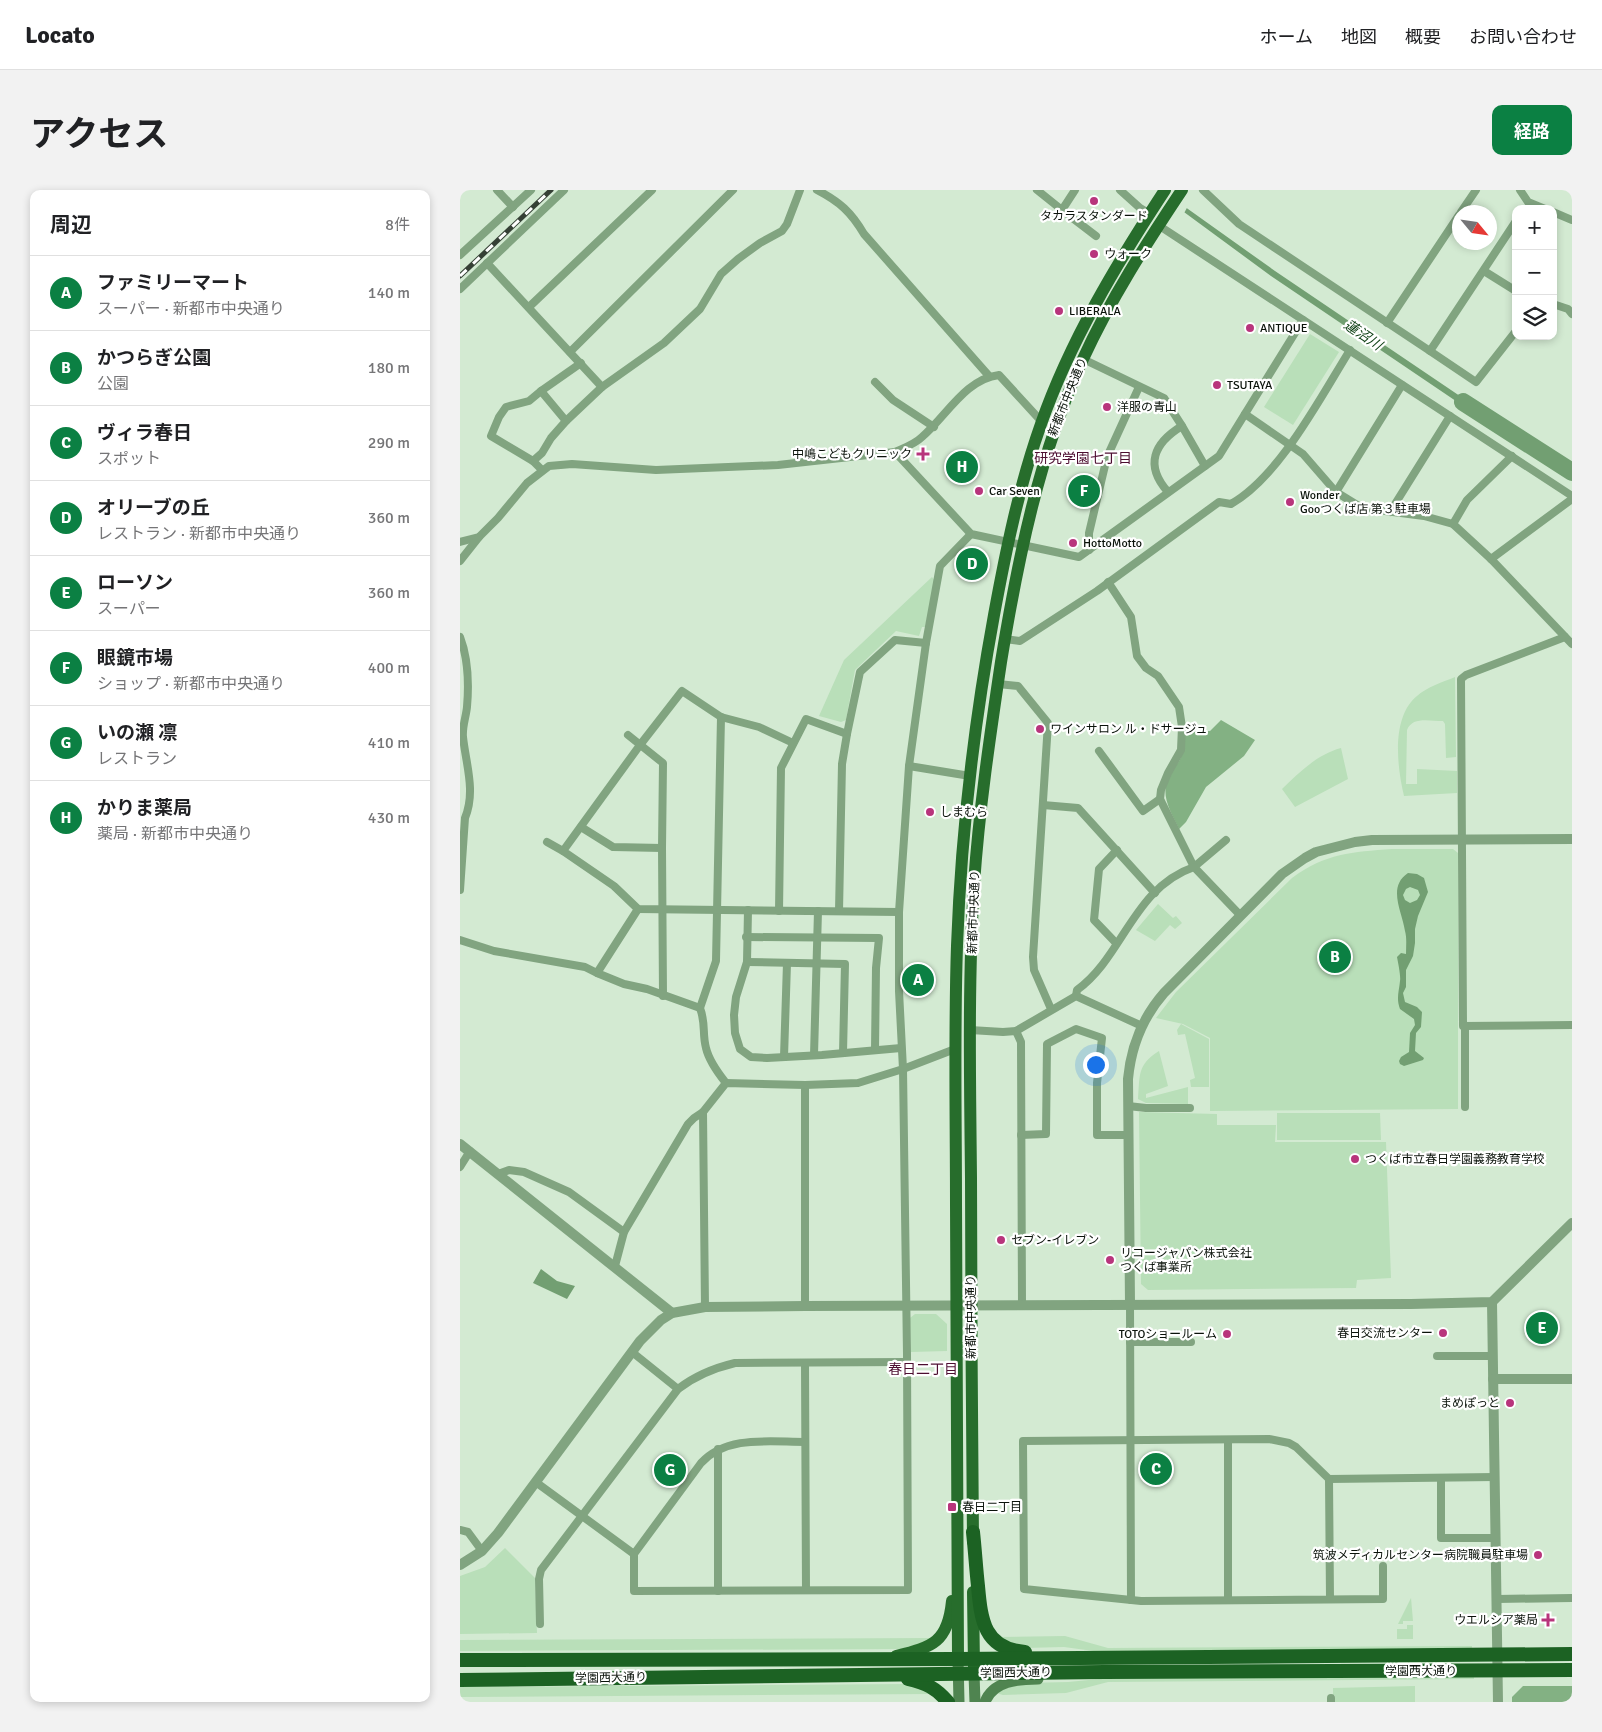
<!DOCTYPE html>
<html lang="ja">
<head>
<meta charset="utf-8">
<style>
	:root { --surface:#fff; --page:#f2f2f2; --text:#202124; --muted:#757577; --line:#e0e0e0; --accent:#0b8043 }
	body { margin:0; font-family:Signika,"Noto Sans JP",sans-serif; background:var(--page); color:var(--text) }
	.controls { position:absolute; right:15px; top:15px; display:grid; overflow:hidden; border-radius:10px; box-shadow:0 2px 8px #0003 }
	.controls button { width:45px; height:45px; display:grid; place-items:center; padding:0; border:0; border-bottom:1px solid var(--line); background:var(--surface); color:var(--text); font:25px sans-serif }
	.compass { position:absolute; left:992px; top:15px; width:45px; height:45px; border-radius:50%; background:var(--surface); box-shadow:0 2px 8px #0003; rotate:119deg }
	.you { position:absolute; left:635px; top:874px; width:18px; height:18px; margin:-12px; border:4px solid #fff; border-radius:50%; background:#1a73e8; box-shadow:0 0 0 8px #1a73e833 }
	.badge { display:grid; place-items:center; width:32px; height:32px; border-radius:50%; background:var(--accent); color:#fff; font-size:16px; font-weight:700 }
	.pin { position:absolute; translate:-50% -50%; border:2px solid #fff; box-shadow:0 1px 5px #0006 }
	.list { margin:0; padding:0; list-style:none }
	h2 { display:flex; justify-content:space-between; align-items:center; height:65px; margin:0; padding:0 20px; font-size:21px }
	h2 small { font-size:16px; font-weight:400; color:var(--muted) }
	.list li { display:grid; grid-template-columns:32px 1fr auto; gap:15px; align-items:center; box-sizing:border-box; height:75px; padding:0 20px; border-top:1px solid var(--line) }
	.list b { display:block; font-size:19px; white-space:nowrap }
	.list p { margin:0; font-size:16px; white-space:nowrap; color:var(--muted) }
	.list em { font-size:16px; font-style:normal; color:var(--muted) }
	.icon { flex:none; width:28px; height:28px; fill:none; stroke:currentColor; stroke-width:2; stroke-linecap:round; stroke-linejoin:round }
	.map { position:relative; flex:none; width:1112px; height:1512px; overflow:hidden; border-radius:10px }
	header { display:flex; align-items:center; gap:30px; box-sizing:border-box; height:70px; padding:0 25px; background:var(--surface); border-bottom:1px solid var(--line) }
	header strong { font-size:24px }
	nav { display:flex; gap:28px; margin-inline-start:auto; font-size:18px }
	.intro { display:flex; align-items:center; justify-content:space-between; box-sizing:border-box; height:120px; padding:0 30px }
	h1 { margin:0; font-size:35px }
	.button { padding:12px 22px; border-radius:10px; background:var(--accent); color:#fff; font-size:18px; font-weight:700 }
	main { display:flex; gap:30px; padding:0 30px }
	aside { flex:1; background:var(--surface); border-radius:10px; box-shadow:0 2px 8px #0003 }
	.map>svg:first-child { display:block }
	.green { fill:#b9dfb9 }
	.forest { fill:#83b183 }
	.water { fill:#729f72; fill-rule:evenodd }
	.pier { fill:#d3ead2 }
	.lines { fill:none; stroke-linecap:round; stroke-linejoin:round }
	.river { stroke:#729f72; stroke-width:18 }
	.minor { stroke:#81a480; stroke-width:8 }
	.tertiary { stroke:#81a480; stroke-width:10 }
	.secondary { stroke:#4f8450; stroke-width:11 }
	.primary { stroke:#276d2c; stroke-width:12 }
	.trunk { stroke:#1c6223; stroke-width:14 }
	.rail-casing { stroke:#354035; stroke-width:5 }
	.rail { stroke:#fff; stroke-width:3; stroke-dasharray:9; stroke-linecap:butt }
	.poi-dot { fill:#b8357c; stroke:#fff; stroke-width:2 }
	.labels { text-anchor:middle; dominant-baseline:central; stroke-width:4.5; stroke-linejoin:round; paint-order:stroke }
	.poi-label { font-size:12px; fill:#0a120a; stroke:#fff; text-anchor:start }
	.street-label { font-size:12px; fill:#0a120a; stroke:#fff }
	.water-label { font-size:14px; font-style:italic; fill:#0a3d10; stroke:#fff }
	.neighbourhood-label { font-size:14px; fill:#4d0e31; stroke:#fff }
</style>
</head>
<body>
<header>
<strong>Locato</strong>
<nav><a>ホーム</a><a>地図</a><a>概要</a><a>お問い合わせ</a></nav>
</header>
<div class="intro"><h1>アクセス</h1><a class="button">経路</a></div>
<main>
<aside>
<h2>周辺<small>8件</small></h2>
<ul class="list">
<li><span class="badge">A</span><div><b>ファミリーマート</b><p>スーパー · 新都市中央通り</p></div><em>140 m</em></li>
<li><span class="badge">B</span><div><b>かつらぎ公園</b><p>公園</p></div><em>180 m</em></li>
<li><span class="badge">C</span><div><b>ヴィラ春日</b><p>スポット</p></div><em>290 m</em></li>
<li><span class="badge">D</span><div><b>オリーブの丘</b><p>レストラン · 新都市中央通り</p></div><em>360 m</em></li>
<li><span class="badge">E</span><div><b>ローソン</b><p>スーパー</p></div><em>360 m</em></li>
<li><span class="badge">F</span><div><b>眼鏡市場</b><p>ショップ · 新都市中央通り</p></div><em>400 m</em></li>
<li><span class="badge">G</span><div><b>いの瀬 凛</b><p>レストラン</p></div><em>410 m</em></li>
<li><span class="badge">H</span><div><b>かりま薬局</b><p>薬局 · 新都市中央通り</p></div><em>430 m</em></li>
</ul>
</aside>
<div class="map">
<svg width="1112" height="1512" viewBox="0 0 1112 1512">
	<rect width="100%" height="100%" fill="#d3ead2"/>
	<g class="green">
		<path d="M 850,144 L 879,162 L 833,235 L 804,217 Z"/>
		<path d="M 472,387 L 475,391 L 465,437 L 462,437 L 459,446 L 436,441 L 395,480 L 386,530 L 381,532 L 359,526 L 384,470 Z"/>
		<path d="M 995,487 L 996,567 L 986,568 L 985,534 L 983,531 C 970,531 952,526 947,540 L 946,594 L 957,594 L 957,579 L 997,581 L 997,603 L 944,606 C 937,577 931,527 957,506 C 967,497 983,492 995,487 Z"/>
		<path d="M 881,558 L 888,589 L 835,617 L 822,599 C 840,582 856,565 881,558 Z"/>
		<path d="M 932,659 L 993,659 L 998,663 L 998,919 L 750,921 L 750,848 L 723,834 L 696,828 L 716,802 L 832,688 C 866,663 892,662 932,659 Z"/>
		<path d="M 698,714 L 713,728 L 716,726 L 722,733 L 715,739 L 710,735 L 695,751 L 676,740 Z"/>
		<path d="M 721,834 L 749,849 L 749,897 L 731,897 L 730,890 L 735,888 L 725,844 L 718,845 L 717,840 Z"/>
		<path d="M 699,861 L 708,896 L 686,904 L 686,908 L 728,897 L 728,914 L 686,913 L 678,909 C 680,885 677,875 699,861 Z"/>
		<path d="M 679,922 L 757,924 L 757,935 L 816,935 L 815,952 L 926,952 L 931,1088 L 897,1090 L 896,1098 L 688,1100 L 681,1094 Z"/>
		<path d="M 817,923 L 920,923 L 921,950 L 817,950 Z"/>
		<path d="M 455,1124 L 476,1124 L 487,1134 L 487,1161 L 451,1162 L 450,1128 Z"/>
		<path d="M 45,1358 L 75,1388 L 77,1443 L 0,1444 L 0,1386 L 25,1377 Z"/>
		<path d="M 951,1408 L 953,1431 L 943,1431 L 943,1434 L 938,1434 Z"/>
		<path d="M 947,1435 L 953,1435 L 953,1449 L 937,1449 L 937,1439 L 947,1439 Z"/>
		<path d="M 605,1446 L 648,1458 L 1012,1456 L 1012,1460 L 648,1463 L 604,1457 L 564,1458 L 538,1447 Z"/>
		<path d="M 472,1448 L 469,1451 L 441,1459 L 0,1461 L 0,1450 Z"/>
		<path d="M 1014,1485 L 1014,1489 L 648,1492 L 606,1503 L 543,1505 L 536,1503 L 539,1500 L 566,1493 L 608,1492 L 650,1488 Z"/>
		<path d="M 451,1494 L 473,1504 L 0,1507 L 0,1497 Z"/>
		<path d="M 955,1496 L 955,1512 L 875,1512 L 875,1505 L 873,1505 L 873,1498 Z"/>
	</g>
	<g class="forest">
		<path d="M 761,530 L 795,550 L 784,566 L 746,597 L 726,632 L 719,639 C 710,620 699,604 710,584 C 713,578 719,573 721,567 C 723,557 723,546 724,536 L 734,541 L 750,541 Z"/>
		<path d="M 1063,1496 L 1112,1496 L 1112,1512 L 1052,1512 L 1052,1507 Z"/>
	</g>
	<g class="water">
		<path d="M 694,0 L 703,0 L 728,19 L 815,81 L 1025,223 L 1021,228 L 811,86 Z"/>
		<path d="M 948,683 L 957,684 L 964,688 L 968,702 L 958,726 L 955,739 L 955,753 L 953,766 L 946,780 L 946,797 L 943,803 L 945,812 L 957,817 L 962,822 L 961,837 L 956,843 L 955,861 L 964,868 L 963,870 L 944,876 L 940,874 L 939,871 L 941,867 L 949,862 L 950,843 L 955,835 L 954,829 L 940,819 C 936,808 939,802 940,791 C 941,787 938,772 937,767 L 941,763 L 946,764 C 946,756 947,748 945,741 C 942,721 927,697 948,683 ZM 950,697 L 958,700 L 960,705 L 957,710 L 950,713 L 945,710 L 943,705 L 946,699 Z"/>
		<path d="M 81,1079 L 97,1091 L 115,1096 L 107,1109 L 73,1093 Z"/>
	</g>
	<path class="pier" d="M 691,0 L 707,0 L 728,16 L 723,25 Z"/>
	<g class="lines">
		<path class="river" d="M 1003,212 L 1112,282"/>
		<g class="minor">
			<path d="M 37,0 L 53,17"/>
			<path d="M 357,0 C 380,12 391,22 404,44 L 529,186"/>
			<path d="M 577,0 L 602,20 L 615,0"/>
			<path d="M 660,0 L 680,18 L 690,24"/>
			<path d="M 743,0 L 779,34 L 970,161"/>
			<path d="M 1060,0 L 1068,12 L 1085,19"/>
			<path d="M 602,20 L 636,46"/>
			<path d="M 1001,22 L 1016,0"/>
			<path d="M 1093,22 L 1112,30"/>
			<path d="M 1056,31 L 970,161 L 1016,192 L 1056,141"/>
			<path d="M 698,35 L 1112,306"/>
			<path d="M 0,65 L 71,0"/>
			<path d="M 27,73 L 142,197"/>
			<path d="M 1024,81 L 1056,101"/>
			<path d="M 0,99 L 104,0"/>
			<path d="M 1093,114 L 1108,119 L 1112,124"/>
			<path d="M 69,117 L 192,0"/>
			<path d="M 927,133 L 999,25"/>
			<path d="M 110,162 L 273,0"/>
			<path d="M 623,169 L 704,208 L 722,236 L 745,276"/>
			<path d="M 415,192 L 433,210 L 474,237"/>
			<path d="M 81,201 L 121,173"/>
			<path d="M 785,224 L 843,264 L 876,302 L 902,318 L 964,326 L 993,334 L 1031,369 L 1112,454"/>
			<path d="M 435,262 C 444,258 455,254 462,247 C 486,227 505,189 539,185 L 582,232"/>
			<path d="M 73,271 L 31,246 L 39,227 L 46,217 L 69,211 L 81,201 L 106,231"/>
			<path d="M 82,280 L 73,271 L 82,263 L 91,248 L 106,231 L 142,197 L 204,153 L 240,119 L 261,84 L 278,69 L 300,53 L 322,41 L 327,34 L 340,0"/>
			<path d="M 708,302 C 684,275 694,253 722,236"/>
			<path d="M 876,302 L 942,195"/>
			<path d="M 930,322 L 990,226"/>
			<path d="M 993,334 L 1007,310 L 1052,266"/>
			<path d="M 0,352 L 19,347 L 38,328 L 67,293 L 89,276 L 112,274 L 196,280 L 318,275 L 435,262 L 511,344 L 619,367 L 759,266 L 843,130"/>
			<path d="M 629,360 L 629,343 L 647,267 L 679,197"/>
			<path d="M 1031,369 L 1112,309"/>
			<path d="M 0,371 L 19,347"/>
			<path d="M 648,392 L 671,427 L 677,466 L 686,478 L 698,486 L 719,517 L 722,537 L 721,560 L 708,583 L 701,600 L 700,609 L 734,677 L 766,650"/>
			<path d="M 0,447 C 8,468 9,494 7,517 C 6,527 2,537 3,547 C 6,575 16,601 5,628 L 0,700"/>
			<path d="M 1105,447 L 1006,485 L 1001,489 L 1003,836 L 1112,835"/>
			<path d="M 545,449 L 560,451 L 637,401 L 759,312 L 771,314 C 820,286 860,208 890,160"/>
			<path d="M 538,494 L 558,496 L 588,533 L 573,767 L 574,780 L 591,819"/>
			<path d="M 261,527 L 256,771 L 240,818 C 246,834 242,843 246,858 C 249,871 258,883 266,893"/>
			<path d="M 168,545 L 203,573 L 202,658 L 203,806"/>
			<path d="M 333,553 L 299,537 L 261,527 L 222,501 L 180,555 L 103,661 L 154,696 L 178,719 L 439,722"/>
			<path d="M 639,561 L 683,621 L 700,609"/>
			<path d="M 449,576 L 510,586"/>
			<path d="M 583,615 L 618,618 L 695,703"/>
			<path d="M 121,637 L 153,657 L 202,658"/>
			<path d="M 87,652 L 103,661"/>
			<path d="M 178,719 L 137,783 L 164,794 L 187,799 L 240,818"/>
			<path d="M 288,720 L 287,772 L 276,807 L 274,825 L 275,843 L 280,859 L 291,867 L 307,868 L 362,865 L 441,858"/>
			<path d="M 319,721 L 321,578 L 346,529 L 387,544 L 400,482 L 435,450 L 466,453"/>
			<path d="M 379,721 L 382,574 L 387,544"/>
			<path d="M 286,747 L 419,748 L 416,778 L 415,860"/>
			<path d="M 0,750 L 34,761 L 125,777 L 137,783"/>
			<path d="M 656,753 L 634,730 L 639,679 L 657,660"/>
			<path d="M 287,772 L 385,774 L 383,863"/>
			<path d="M 616,806 L 617,800 C 663,767 673,698 734,677 L 780,725"/>
			<path d="M 1005,836 L 1005,917"/>
			<path d="M 510,840 L 543,842 L 556,841 L 616,806 L 682,836"/>
			<path d="M 556,841 L 561,852 L 562,1115"/>
			<path d="M 354,865 L 358,721"/>
			<path d="M 324,867 L 327,773"/>
			<path d="M 345,895 L 345,1116"/>
			<path d="M 668,916 L 686,918 L 730,918"/>
			<path d="M 561,945 L 586,944 L 587,854 L 616,839 L 642,848 L 637,893 L 637,945 L 668,945"/>
			<path d="M 0,977 L 10,961"/>
			<path d="M 38,984 L 49,980 L 64,982 L 109,1002 L 164,1042"/>
			<path d="M 155,1076 L 164,1042 L 228,934 L 234,928 L 243,922"/>
			<path d="M 670,1114 L 671,1410"/>
			<path d="M 245,1117 L 243,922 L 266,893 L 345,895 L 398,893 L 443,879 L 495,859"/>
			<path d="M 670,1152 L 731,1152"/>
			<path d="M 172,1162 L 218,1199"/>
			<path d="M 977,1166 L 1033,1166"/>
			<path d="M 345,1174 L 346,1400"/>
			<path d="M 768,1250 L 768,1410"/>
			<path d="M 981,1288 L 981,1348 L 1036,1348"/>
			<path d="M 869,1289 L 1035,1287"/>
			<path d="M 77,1293 L 174,1364 L 174,1401 L 448,1400 L 447,1164 L 443,879 L 439,801 L 439,722 L 449,576 L 466,453 L 480,376 L 511,344"/>
			<path d="M 0,1340 L 8,1342 L 22,1361"/>
			<path d="M 174,1364 L 241,1273 C 267,1245 309,1252 345,1252"/>
			<path d="M 258,1401 L 258,1259"/>
			<path d="M 870,1409 L 869,1289 L 836,1257 L 829,1253 L 809,1249 L 563,1251 L 564,1399 L 681,1411 L 923,1409 L 923,1376"/>
			<path d="M 1037,1409 L 1112,1408"/>
			<path d="M 80,1434 L 79,1389 L 81,1380 L 218,1199 C 236,1185 254,1178 275,1173 L 447,1172"/>
			<path d="M 871,1508 L 871,1512"/>
		</g>
		<g class="tertiary">
			<path d="M 0,954 L 212,1123"/>
			<path d="M 1032,1112 L 1038,1512"/>
			<path d="M 670,1114 L 668,889 C 671,857 683,827 704,803 L 822,684 L 845,668 L 856,662 L 895,652 L 912,650 L 1112,649"/>
			<path d="M 1033,1189 L 1112,1189"/>
			<path d="M 0,1375 L 22,1361 L 38,1343 L 180,1151 L 201,1130 L 212,1123 L 245,1117 L 345,1116 L 951,1114 L 1032,1112 L 1112,1033"/>
		</g>
		<g class="secondary">
			<path d="M 498,1469 L 499,1512"/>
			<path d="M 514,1484 L 515,1512"/>
			<path d="M 525,1512 C 533,1491 558,1489 578,1489"/>
		</g>
		<g class="primary">
			<path d="M 513,1352 C 512,1231 511,1109 511,988 C 510,890 508,792 514,694 C 519,620 530,546 541,472 C 558,369 579,264 623,169 C 650,110 686,54 722,0"/>
			<path d="M 513,1402 L 514,1477"/>
			<path d="M 436,1466 C 473,1457 488,1452 492,1411"/>
			<path d="M 498,1469 C 497,1317 497,1166 496,1014 C 496,928 494,842 497,756 C 501,645 514,534 534,425 C 546,360 559,296 581,234 C 610,151 657,73 705,0"/>
		</g>
		<g class="trunk">
			<path d="M 513,1342 C 515,1360 516,1378 518,1396 C 521,1430 524,1459 565,1462"/>
			<path d="M 0,1470 L 498,1469 L 1112,1464"/>
			<path d="M 448,1489 C 466,1493 476,1498 488,1512"/>
			<path d="M 0,1490 L 644,1482 L 1112,1480"/>
		</g>
		<g class="rail-casing">
			<path id="rail" d="M 0,86 L 91,0"/>
		</g>
		<use href="#rail" class="rail"/>
	</g>
	<g class="poi-dot">
		<circle cx="634" cy="11" r="5"/>
		<circle cx="634" cy="64" r="5"/>
		<circle cx="599" cy="121" r="5"/>
		<circle cx="790" cy="138" r="5"/>
		<circle cx="757" cy="195" r="5"/>
		<circle cx="647" cy="217" r="5"/>
		<path d="M460.5 256.5h5v5h5v5h-5v5h-5v-5h-5v-5h5z"/>
		<circle cx="519" cy="301" r="5"/>
		<circle cx="830" cy="312" r="5"/>
		<circle cx="613" cy="353" r="5"/>
		<circle cx="580" cy="539" r="5"/>
		<circle cx="470" cy="622" r="5"/>
		<circle cx="895" cy="969" r="5"/>
		<circle cx="541" cy="1050" r="5"/>
		<circle cx="650" cy="1070" r="5"/>
		<circle cx="983" cy="1143" r="5"/>
		<circle cx="767" cy="1144" r="5"/>
		<circle cx="1050" cy="1213" r="5"/>
		<rect x="487" y="1312" width="10" height="10" rx="2.5"/>
		<circle cx="1078" cy="1365" r="5"/>
		<path d="M1085.5 1422.5h5v5h5v5h-5v5h-5v-5h-5v-5h5z"/>
	</g>
	<g class="labels">
		<g class="poi-label">
			<text x="634" y="26" text-anchor="middle">タカラスタンダード</text>
			<text x="644" y="64">ウォーク</text>
			<text x="609" y="121">LIBERALA</text>
			<text x="800" y="138">ANTIQUE</text>
			<text x="767" y="195">TSUTAYA</text>
			<text x="657" y="217">洋服の青山</text>
			<text x="452" y="264" text-anchor="end">中嶋こどもクリニック</text>
			<text x="529" y="301">Car Seven</text>
			<text x="840" y="305">Wonder<tspan x="840" dy="14">Gooつくば店 第３駐車場</tspan></text>
			<text x="623" y="353">HottoMotto</text>
			<text x="590" y="539">ワインサロン ル・ドサージュ</text>
			<text x="480" y="622">しまむら</text>
			<text x="905" y="969">つくば市立春日学園義務教育学校</text>
			<text x="551" y="1050">セブン-イレブン</text>
			<text x="660" y="1063">リコージャパン株式会社<tspan x="660" dy="14">つくば事業所</tspan></text>
			<text x="973" y="1143" text-anchor="end">春日交流センター</text>
			<text x="757" y="1144" text-anchor="end">TOTOショールーム</text>
			<text x="1040" y="1213" text-anchor="end">まめぽっと</text>
			<text x="502" y="1317">春日二丁目</text>
			<text x="1068" y="1365" text-anchor="end">筑波メディカルセンター病院職員駐車場</text>
			<text x="1078" y="1430" text-anchor="end">ウエルシア薬局</text>
		</g>
		<g class="street-label">
			<text transform="translate(608 207) rotate(-68)">新都市中央通り</text>
			<text transform="translate(514 722) rotate(-88)">新都市中央通り</text>
			<text transform="translate(511 1127) rotate(-90)">新都市中央通り</text>
			<text x="961" y="1481">学園西大通り</text>
			<text transform="translate(556 1483) rotate(-1)">学園西大通り</text>
			<text transform="translate(151 1488) rotate(-1)">学園西大通り</text>
		</g>
		<g class="water-label">
			<text transform="translate(903 145) rotate(34)">蓮沼川</text>
		</g>
		<g class="neighbourhood-label">
			<text x="623" y="268">研究学園七丁目</text>
			<text x="463" y="1179">春日二丁目</text>
		</g>
	</g>
</svg>
<div class="controls">
<button>+</button>
<button>−</button>
<button><svg class="icon" aria-label="layers" viewBox="0 0 24 24"><path d="M12 4l9 5-9 5-9-5zM3 14l9 5 9-5"/></svg></button>
</div>
<svg class="compass" viewBox="-18 -18 36 36"><path d="M0-13l5 13h-10z" fill="#e53935"/><path d="M0 13l5-13h-10z" fill="#757577"/></svg>
<div class="you"></div>
<div class="pin badge" style="left:458px;top:790px">A</div>
<div class="pin badge" style="left:875px;top:767px">B</div>
<div class="pin badge" style="left:696px;top:1279px">C</div>
<div class="pin badge" style="left:512px;top:374px">D</div>
<div class="pin badge" style="left:1082px;top:1138px">E</div>
<div class="pin badge" style="left:624px;top:301px">F</div>
<div class="pin badge" style="left:210px;top:1280px">G</div>
<div class="pin badge" style="left:502px;top:277px">H</div>
</div>
</main>
</body>
</html>
